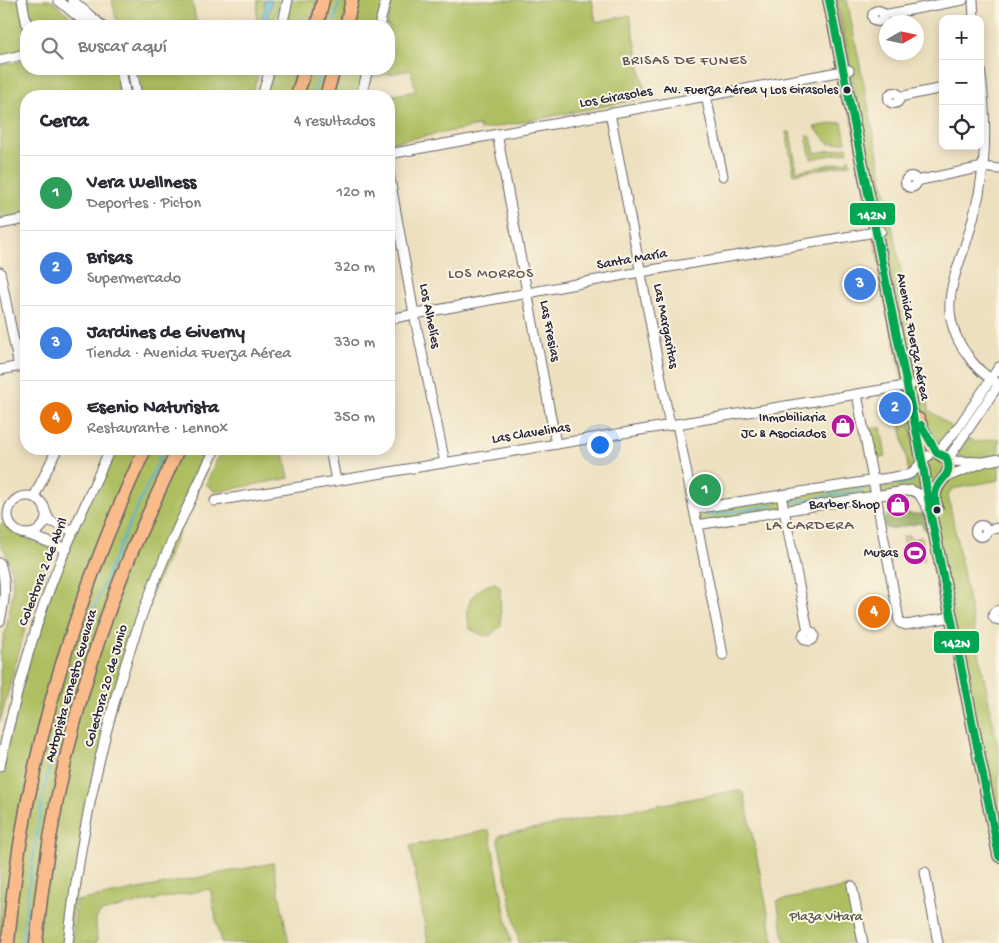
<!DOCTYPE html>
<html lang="es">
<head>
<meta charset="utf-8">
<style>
	:root { --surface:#fff; --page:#f7f7f7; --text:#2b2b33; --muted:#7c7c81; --line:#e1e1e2; --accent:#b5179e }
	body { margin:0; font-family:"Gochi Hand",sans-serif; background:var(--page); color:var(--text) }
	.controls { position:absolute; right:15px; top:15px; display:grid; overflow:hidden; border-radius:10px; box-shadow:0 2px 12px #0003 }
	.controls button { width:45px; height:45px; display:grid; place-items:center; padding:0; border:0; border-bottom:1px solid var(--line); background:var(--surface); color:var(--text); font:25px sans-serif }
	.compass { position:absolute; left:879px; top:15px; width:45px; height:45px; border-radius:50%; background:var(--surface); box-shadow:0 2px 12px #0003; rotate:81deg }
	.you { position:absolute; left:599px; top:444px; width:18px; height:18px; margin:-12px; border:4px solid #fff; border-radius:50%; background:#1a73e8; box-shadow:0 0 0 8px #1a73e833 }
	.badge { display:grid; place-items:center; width:32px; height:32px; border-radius:50%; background:var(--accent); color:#fff; font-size:16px; font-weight:700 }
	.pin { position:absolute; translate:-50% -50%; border:2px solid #fff; box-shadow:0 1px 5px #0006 }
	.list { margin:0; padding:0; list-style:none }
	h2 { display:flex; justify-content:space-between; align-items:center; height:65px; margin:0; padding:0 20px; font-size:21px }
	h2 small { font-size:16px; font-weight:400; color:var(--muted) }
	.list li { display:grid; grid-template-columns:32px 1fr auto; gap:15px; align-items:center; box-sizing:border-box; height:75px; padding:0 20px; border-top:1px solid var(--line) }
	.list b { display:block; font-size:19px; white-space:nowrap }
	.list p { margin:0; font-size:16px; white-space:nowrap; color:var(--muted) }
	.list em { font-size:16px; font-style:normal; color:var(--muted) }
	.icon { flex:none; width:28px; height:28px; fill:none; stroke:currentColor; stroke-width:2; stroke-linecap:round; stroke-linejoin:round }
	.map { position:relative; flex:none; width:999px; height:943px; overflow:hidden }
	.search { position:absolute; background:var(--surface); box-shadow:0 2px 12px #0003; left:20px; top:20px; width:375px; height:55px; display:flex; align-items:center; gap:12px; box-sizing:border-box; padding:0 18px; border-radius:20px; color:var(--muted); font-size:19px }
	.panel { position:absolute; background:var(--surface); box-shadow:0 2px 12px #0003; left:20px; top:90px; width:375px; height:365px; border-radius:20px }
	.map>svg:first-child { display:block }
	.green { fill:#aebf62; stroke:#68704e }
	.forest { fill:#8aa658; stroke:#56644a }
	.water { fill:#53b5d2; stroke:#3a6c86 }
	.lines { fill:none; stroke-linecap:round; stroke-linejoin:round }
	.stream { stroke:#53b5d2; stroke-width:2 }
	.minor-casing { stroke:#696469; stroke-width:11 }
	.major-casing { stroke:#696469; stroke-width:14 }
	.highway-casing { stroke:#696469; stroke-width:15 }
	.minor { stroke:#fff; stroke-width:9 }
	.major { stroke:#fabc8b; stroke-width:11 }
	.highway { stroke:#fabc8b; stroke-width:12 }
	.bus-1-casing { stroke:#fcf5e5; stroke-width:11 }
	.bus-1 { stroke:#00a651; stroke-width:8 }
	.bus-dot { fill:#22223b; stroke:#fcf5e5; stroke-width:2 }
	.labels { text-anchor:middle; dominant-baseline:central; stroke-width:4; stroke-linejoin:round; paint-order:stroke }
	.bus-label { font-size:13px; fill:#22223b; stroke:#fcf5e5; text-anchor:end }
	.street-label { font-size:14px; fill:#22223b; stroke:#fcf5e5 }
	.poi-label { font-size:14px; fill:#22223b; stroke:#fcf5e5; text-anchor:end }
	.park-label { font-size:14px; fill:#535949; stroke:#fcf5e5 }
	.neighbourhood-label { font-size:15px; letter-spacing:1px; fill:#615556; stroke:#fcf5e5 }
	.line-badge { stroke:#fcf5e5; stroke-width:2 }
	.badge-label { font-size:14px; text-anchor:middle; font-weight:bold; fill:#fff }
</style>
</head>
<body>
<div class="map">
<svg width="999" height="943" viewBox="0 0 999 943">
	<rect width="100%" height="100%" fill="#fcf5e5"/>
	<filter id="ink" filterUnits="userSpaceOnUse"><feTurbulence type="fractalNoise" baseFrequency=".02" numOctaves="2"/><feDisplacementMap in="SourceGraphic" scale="10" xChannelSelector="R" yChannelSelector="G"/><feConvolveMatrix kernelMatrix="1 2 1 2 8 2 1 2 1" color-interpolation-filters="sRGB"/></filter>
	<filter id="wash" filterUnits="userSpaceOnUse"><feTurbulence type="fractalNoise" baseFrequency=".0096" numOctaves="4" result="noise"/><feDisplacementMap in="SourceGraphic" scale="20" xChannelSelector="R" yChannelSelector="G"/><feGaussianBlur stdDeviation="1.12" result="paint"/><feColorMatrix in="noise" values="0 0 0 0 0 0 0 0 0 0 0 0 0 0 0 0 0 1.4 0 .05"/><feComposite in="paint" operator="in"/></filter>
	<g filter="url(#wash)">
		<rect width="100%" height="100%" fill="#ede0bf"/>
		<g class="green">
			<path d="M 0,0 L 51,0 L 82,26 L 26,26 L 26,49 L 0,55 Z"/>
			<path d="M 112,0 L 192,0 L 197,26 L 124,26 L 116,19 Z"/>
			<path d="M 258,0 L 280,0 L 273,26 L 256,26 Z"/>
			<path d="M 288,0 L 386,0 L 379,26 L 282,26 Z"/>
			<path d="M 392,0 L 592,0 L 596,22 L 630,15 L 646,98 L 480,130 L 479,126 L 389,143 L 388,96 L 416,91 L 411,70 L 372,77 L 375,69 L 389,69 L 389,26 L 386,26 Z"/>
			<path d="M 829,0 L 835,0 L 919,420 L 949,472 L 999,459 L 999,480 L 952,489 L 948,495 L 999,753 L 999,856 L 931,516 L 915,491 L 697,525 L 694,509 L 907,475 L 918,466 Z"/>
			<path d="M 837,0 L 847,0 L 929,410 L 952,427 L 939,444 L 936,445 L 920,416 Z"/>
			<path d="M 26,60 L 26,69 L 116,69 L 122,96 L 26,96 L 26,214 L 0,219 L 0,65 Z"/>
			<path d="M 138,69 L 260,69 L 251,96 L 143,96 Z"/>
			<path d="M 270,69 L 368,69 L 361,96 L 262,96 Z"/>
			<path d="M 842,122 L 846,142 L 829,144 L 814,127 Z"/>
			<path d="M 790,132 L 797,171 L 848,161 L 848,158 L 849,158 L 850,164 L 794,174 L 786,132 Z"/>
			<path d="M 806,135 L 811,137 L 815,153 L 847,147 L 848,152 L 811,159 Z"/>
			<path d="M 902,391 L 904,392 L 917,461 L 914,469 L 909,473 L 895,395 L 892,395 L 891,393 Z"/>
			<path d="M 881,427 L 886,457 L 875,459 L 870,429 Z"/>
			<path d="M 969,438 L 975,442 L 999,438 L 999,457 L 981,460 L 959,458 L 958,452 Z"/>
			<path d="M 110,449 L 215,449 L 138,626 L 94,782 L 68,943 L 0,943 L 0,766 L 39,621 Z"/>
			<path d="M 222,449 L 283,449 L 289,478 L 216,492 L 206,484 Z"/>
			<path d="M 4,524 L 15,532 L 53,550 L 29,614 L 0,722 L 0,652 L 6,629 L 13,592 L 12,573 L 5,551 L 0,544 L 0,525 Z"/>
			<path d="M 909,535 L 910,539 L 922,537 L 925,560 L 907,563 L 902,537 Z"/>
			<path d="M 932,565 L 936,567 L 949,613 L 943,616 Z"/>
			<path d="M 495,583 L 500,586 L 501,626 L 489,636 L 482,635 L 470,629 C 464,605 469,590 495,583 Z"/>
			<path d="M 738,790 L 744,793 L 774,943 L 519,943 L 498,840 L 500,835 Z"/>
			<path d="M 489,830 L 511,943 L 428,943 L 410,846 Z"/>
			<path d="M 273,863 L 289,943 L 221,943 L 210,889 L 129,905 L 101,912 L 96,919 L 97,943 L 72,943 L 77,901 Z"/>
			<path d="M 848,887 L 859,943 L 785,943 L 777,901 Z"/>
		</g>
		<path class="forest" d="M 906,509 L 909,514 L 924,514 L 929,531 L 924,529 L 921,523 L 890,529 L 885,528 L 884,520 L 890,512 Z"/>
		<path class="water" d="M 264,0 L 271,0 L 272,2 L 267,19 L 267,26 L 261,26 L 264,22 L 262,16 L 265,9 Z"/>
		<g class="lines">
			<g class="stream">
				<path d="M 333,26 L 340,0"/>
				<path d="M 312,96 L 322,69"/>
				<path d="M 883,486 L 914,481"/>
				<path d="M 792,502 L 863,490"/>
				<path d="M 706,516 L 774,505"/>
				<path d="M 22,943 C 35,825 56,706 99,595 C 118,545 143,497 164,449"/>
			</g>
		</g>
	</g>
	<g filter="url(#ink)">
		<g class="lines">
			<g class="minor-casing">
				<g id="minor">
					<path d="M 22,0 L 27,26"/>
					<path d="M 58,0 L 89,26"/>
					<path d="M 72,0 L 102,26"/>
					<path d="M 973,0 L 974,19"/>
					<circle cx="878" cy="16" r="5.5"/>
					<path d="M 883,15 L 963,0"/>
					<path d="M 282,26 L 288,0"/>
					<path d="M 379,26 L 386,0"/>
					<path d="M 0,60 L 26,54"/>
					<path d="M 121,69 L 126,96"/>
					<path d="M 132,69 L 137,96"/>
					<path d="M 980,69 C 986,111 987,153 979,194 C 975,212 970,231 964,249 C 950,287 940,317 966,353 C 974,366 986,377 999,384"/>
					<circle cx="894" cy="98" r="5.5"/>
					<path d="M 262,96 L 270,69"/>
					<path d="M 361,96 L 368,69"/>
					<path d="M 706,96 L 723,176"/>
					<path d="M 899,97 L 943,88"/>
					<path d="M 610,113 L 670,425"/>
					<path d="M 497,134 L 556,444"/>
					<path d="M 389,154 L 849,70"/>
					<path d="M 389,173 L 414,314 L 445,463"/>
					<circle cx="911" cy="182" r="5.5"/>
					<path d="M 916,181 L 983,167 L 999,169"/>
					<path d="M 0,224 L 26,219"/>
					<path d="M 0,272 L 19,367"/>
					<path d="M 389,319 L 640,272 L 881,231"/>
					<path d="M 0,370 L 26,365"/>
					<path d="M 857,394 L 899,620 L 900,623 L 906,625 L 952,617"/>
					<path d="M 677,424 L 723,655"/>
					<path d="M 330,449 L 336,481"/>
					<path d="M 939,454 L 942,447 L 957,429 L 999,367"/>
					<path d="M 948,459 L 999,384"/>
					<path d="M 948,461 L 984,462 L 999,459"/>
					<path d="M 946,477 L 982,463"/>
					<path d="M 781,495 L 808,631 L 812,632 L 814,635 L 813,639 L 810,641 L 806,640 L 803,637 L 804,633 L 808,631"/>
					<circle cx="27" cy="515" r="19"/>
					<path d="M 34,497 L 57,449"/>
					<path d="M 215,501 L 911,385"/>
					<path d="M 694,509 L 907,475 C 917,472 920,461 928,456"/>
					<path d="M 46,513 L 50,521 L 73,531"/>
					<path d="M 697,525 L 911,490 L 919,494 L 928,509"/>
					<circle cx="981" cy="531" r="5.5"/>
					<path d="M 986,530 L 999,528"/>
					<path d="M 27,534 L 67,549"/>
					<path d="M 0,563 C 7,583 5,600 0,621"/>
					<path d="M 999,610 L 994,612 L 993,616 L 995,619 L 999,620"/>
					<path d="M 0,766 C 10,718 23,669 38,622 C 57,563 85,506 110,449"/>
					<path d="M 925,872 L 938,943"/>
					<path d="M 852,886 L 863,943"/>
					<path d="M 68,943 C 80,835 103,728 138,626 C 159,565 187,507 215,449"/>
				</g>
			</g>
			<g class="major-casing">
				<g id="major">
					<path d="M 829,0 L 922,460 L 931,516 L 999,856"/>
					<path d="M 919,419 C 922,428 931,449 938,453 C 943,457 948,457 949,464 C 952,475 938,481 936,491 C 934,496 935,502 937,507"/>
				</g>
			</g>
			<g class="highway-casing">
				<g id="highway">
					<path d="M 317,26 L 323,0"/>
					<path d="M 346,26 L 352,0"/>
					<path d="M 297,96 L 305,69"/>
					<path d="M 326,96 L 334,69"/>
					<path d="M 8,943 C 22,770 72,605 145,449"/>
					<path d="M 36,943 C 47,831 70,719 108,613 C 127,557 154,503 178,449"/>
				</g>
			</g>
			<use href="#minor" class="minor"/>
			<use href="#major" class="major"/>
			<use href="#highway" class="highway"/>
			<g class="bus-1-casing">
				<g id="bus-1">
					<path d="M 829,0 L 922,460 L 931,516 L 999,856"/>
					<path d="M 921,425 L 937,453 L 946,457 C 955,478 937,477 935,494 C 935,499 936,506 937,511"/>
				</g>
			</g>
			<use href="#bus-1" class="bus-1"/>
		</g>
	</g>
	<defs>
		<g id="shop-disc" transform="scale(1.25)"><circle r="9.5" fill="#b5179e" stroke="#fcf5e5"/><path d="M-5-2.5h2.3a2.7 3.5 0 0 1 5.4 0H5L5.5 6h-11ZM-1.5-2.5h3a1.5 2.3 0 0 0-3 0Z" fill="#fff"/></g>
		<g id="stadium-disc" transform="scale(1.25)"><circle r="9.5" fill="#b5179e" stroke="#fcf5e5"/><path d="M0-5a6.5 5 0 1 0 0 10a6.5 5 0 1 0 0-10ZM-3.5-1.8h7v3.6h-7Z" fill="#fff"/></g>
	</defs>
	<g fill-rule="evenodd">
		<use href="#shop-disc" x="843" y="426"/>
		<use href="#shop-disc" x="898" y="505"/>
		<use href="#stadium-disc" x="915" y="553"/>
	</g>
	<g class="bus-dot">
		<circle cx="847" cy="90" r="4.5"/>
		<circle cx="937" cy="510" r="4.5"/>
	</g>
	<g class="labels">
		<g class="bus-label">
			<text x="838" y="90">Av. Fuerza Aérea y Los Girasoles</text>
		</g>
		<g class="street-label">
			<text transform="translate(616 98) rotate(-10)">Los Girasoles</text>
			<text transform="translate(632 260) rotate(-10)">Santa María</text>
			<text transform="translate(429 316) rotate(79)">Los Alhelíes</text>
			<text transform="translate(665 326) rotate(79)">Las Margaritas</text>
			<text transform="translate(549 331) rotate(79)">Las Fresias</text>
			<text transform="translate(912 337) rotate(79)">Avenida Fuerza Aérea</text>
			<text transform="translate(531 434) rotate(-9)">Las Clavelinas</text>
			<text transform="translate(44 572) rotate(-69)">Colectora 2 de Abril</text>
			<text transform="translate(72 686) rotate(-74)">Autopista Ernesto Guevara</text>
			<text transform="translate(107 686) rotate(-74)">Colectora 20 de Junio</text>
		</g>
		<g class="poi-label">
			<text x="826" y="418">Inmobiliaria<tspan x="826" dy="16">JC &amp; Asociados</tspan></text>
			<text x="880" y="505">Barber Shop</text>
			<text x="898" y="553">Musas</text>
		</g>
		<g class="park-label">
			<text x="826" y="917">Plaza Vitara</text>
		</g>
		<g class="neighbourhood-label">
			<text x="685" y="61">BRISAS DE FUNES</text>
			<text x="491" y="274">LOS MORROS</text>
			<text x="810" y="526">LA CARDERA</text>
		</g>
	</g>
	<g class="line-badge">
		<rect x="849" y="202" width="47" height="24" rx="5" fill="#00a651"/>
		<rect x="933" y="630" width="47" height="24" rx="5" fill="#00a651"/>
	</g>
	<g class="badge-label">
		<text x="872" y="219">142N</text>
		<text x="956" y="647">142N</text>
	</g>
</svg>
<div class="controls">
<button>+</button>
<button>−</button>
<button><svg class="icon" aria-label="locate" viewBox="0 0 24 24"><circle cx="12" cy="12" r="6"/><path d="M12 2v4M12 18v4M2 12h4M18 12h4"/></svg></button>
</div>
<svg class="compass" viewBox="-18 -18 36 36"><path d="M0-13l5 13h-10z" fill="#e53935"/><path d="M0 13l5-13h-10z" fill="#7c7c81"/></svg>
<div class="you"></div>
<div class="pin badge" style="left:705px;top:490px;background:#2e9e5b">1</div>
<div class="pin badge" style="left:895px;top:408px;background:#3f7fe0">2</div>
<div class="pin badge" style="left:860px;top:284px;background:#3f7fe0">3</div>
<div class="pin badge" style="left:874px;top:612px;background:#e8710a">4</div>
<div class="search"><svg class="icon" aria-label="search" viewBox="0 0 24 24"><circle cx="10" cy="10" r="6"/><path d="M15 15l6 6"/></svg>Buscar aquí</div>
<section class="panel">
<h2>Cerca<small>4 resultados</small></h2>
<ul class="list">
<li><span class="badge" style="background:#2e9e5b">1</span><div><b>Vera Wellness</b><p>Deportes · Picton</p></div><em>120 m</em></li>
<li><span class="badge" style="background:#3f7fe0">2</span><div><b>Brisas</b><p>Supermercado</p></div><em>320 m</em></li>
<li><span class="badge" style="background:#3f7fe0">3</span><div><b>Jardines de Giverny</b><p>Tienda · Avenida Fuerza Aérea</p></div><em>330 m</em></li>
<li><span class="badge" style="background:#e8710a">4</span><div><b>Esenio Naturista</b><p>Restaurante · Lennox</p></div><em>350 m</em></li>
</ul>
</section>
</div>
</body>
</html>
